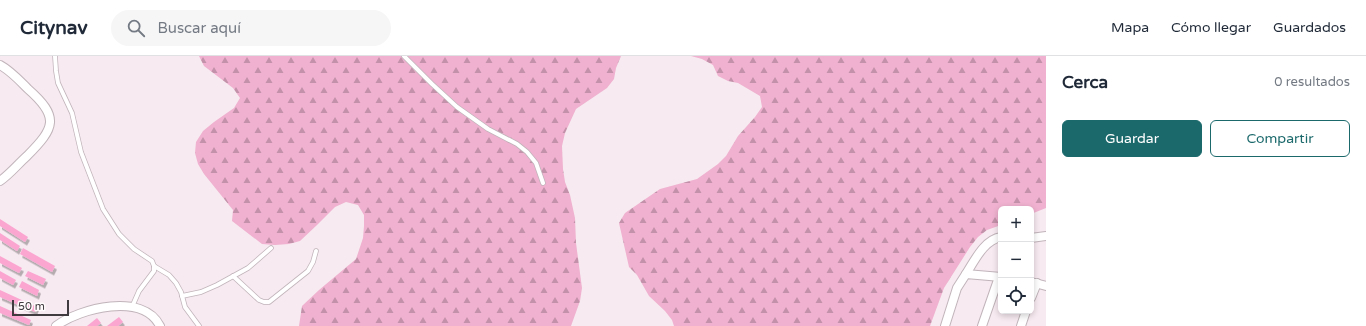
<!DOCTYPE html>
<html lang="es">
<head>
<meta charset="utf-8">
<style>
	:root { --surface:#fff; --page:#f6f6f7; --text:#1f2937; --muted:#747a83; --line:#e0e1e3; --accent:#1c696c }
	body { margin:0; font-family:"Varela Round",sans-serif; background:var(--page); color:var(--text) }
	.controls { position:absolute; right:12px; bottom:12px; display:grid; overflow:hidden; border-radius:6px; box-shadow:0 2px 6px #0003 }
	.controls button { width:36px; height:36px; display:grid; place-items:center; padding:0; border:0; border-bottom:1px solid var(--line); background:var(--surface); color:var(--text); font:20px sans-serif }
	.scale { position:absolute; left:12px; bottom:10px; width:57px; box-sizing:border-box; padding-left:4px; border:2px solid #403b3e; border-top:0; font-size:11px; line-height:14px; white-space:nowrap; color:#403b3e; -webkit-text-stroke:3px #fffafc; paint-order:stroke }
	.list { margin:0; padding:0; list-style:none }
	h2 { display:flex; justify-content:space-between; align-items:center; height:52px; margin:0; padding:0 16px; font-size:17px }
	h2 small { font-size:13px; font-weight:400; color:var(--muted) }
	.actions { display:flex; gap:8px; padding:12px 16px }
	.actions a { flex:1; padding:9px 0; border:1px solid var(--accent); border-radius:6px; text-align:center; font-size:14px; color:var(--accent) }
	.actions .main { background:var(--accent); color:#fff }
	.icon { flex:none; width:22px; height:22px; fill:none; stroke:currentColor; stroke-width:2; stroke-linecap:round; stroke-linejoin:round }
	.map { position:relative; flex:none; width:1046px; height:270px; overflow:hidden }
	header { display:flex; align-items:center; gap:24px; box-sizing:border-box; height:56px; padding:0 20px; background:var(--surface); border-bottom:1px solid var(--line) }
	header strong { font-size:19px }
	nav { display:flex; gap:22px; margin-inline-start:auto; font-size:14px }
	.search { width:280px; height:36px; background:var(--page); display:flex; align-items:center; gap:10px; box-sizing:border-box; padding:0 14px; border-radius:22px; color:var(--muted); font-size:15px }
	main { display:flex }
	aside { flex:1; background:var(--surface) }
	.map>svg:first-child { display:block }
	.forest { fill:url(#forest-firs) }
	.building { fill:#fba5d1; filter:url(#shadow) }
	.lines { fill:none; stroke-linecap:round; stroke-linejoin:round }
	.lane-casing { stroke:#c1b4ba; stroke-width:5.5 }
	.street-casing { stroke:#c1b4ba; stroke-width:10 }
	.lane { stroke:#fff; stroke-width:4 }
	.street { stroke:#fff; stroke-width:8 }
</style>
</head>
<body>
<header>
<strong>Citynav</strong>
<div class="search"><svg class="icon" aria-label="search" viewBox="0 0 24 24"><circle cx="10" cy="10" r="6"/><path d="M15 15l6 6"/></svg>Buscar aquí</div>
<nav><a>Mapa</a><a>Cómo llegar</a><a>Guardados</a></nav>
</header>
<main>
<div class="map">
<svg width="1046" height="270" viewBox="0 0 1046 270">
	<defs>
		<pattern id="forest-firs" width="22" height="20" patternUnits="userSpaceOnUse"><rect width="22" height="20" fill="#efb1cf"/><path d="M5 1l3.5 6h-7zM16 11l3.5 6h-7z" fill="#c391a9"/></pattern>
		<filter id="shadow"><feDropShadow dx="2" dy="3.5" stdDeviation="0" flood-color="#0004"/></filter>
	</defs>
	<rect width="100%" height="100%" fill="#f7eaf0"/>
	<g class="forest">
		<path d="M 199,0 L 621,0 L 616,12 L 614,23 L 607,32 L 576,53 L 565,77 L 562,90 L 563,113 L 565,126 L 570,139 L 575,162 L 576,187 L 582,232 L 580,245 L 571,270 L 299,270 L 302,250 L 319,234 L 356,203 L 363,182 L 364,170 L 364,159 L 358,149 L 346,146 L 335,151 L 317,169 L 300,185 L 289,188 L 275,189 L 262,188 L 232,165 L 233,154 L 204,118 L 198,108 L 195,97 L 196,86 L 203,75 L 214,66 L 234,52 L 240,42 L 233,32 L 204,10 Z"/>
		<path d="M 691,0 L 1046,0 L 1046,152 L 1031,158 L 1031,153 L 1001,153 L 1001,169 L 987,174 L 978,181 L 970,191 L 944,232 L 930,270 L 674,270 L 672,264 L 665,255 L 649,240 L 637,219 L 629,211 L 619,167 L 625,157 L 660,133 L 697,123 L 718,108 L 726,100 L 738,80 L 755,61 L 762,51 L 760,40 L 738,27 L 728,25 L 718,20 L 713,9 L 702,3 Z"/>
	</g>
	<g class="building">
		<path d="M 0,163 L 28,181 L 25,186 L 0,170 Z"/>
		<path d="M 0,177 L 20,190 L 17,195 L 0,184 Z"/>
		<path d="M 23,192 L 55,210 L 52,216 L 20,198 Z"/>
		<path d="M 0,200 L 22,212 L 19,217 L 0,207 Z"/>
		<path d="M 0,215 L 16,224 L 13,229 L 0,222 Z"/>
		<path d="M 28,215 L 46,223 L 43,229 L 25,220 Z"/>
		<path d="M 22,225 L 39,234 L 37,240 L 19,231 Z"/>
		<path d="M 0,234 L 37,251 L 35,256 L 0,241 Z"/>
		<path d="M 0,250 L 31,264 L 29,269 L 0,257 Z"/>
		<path d="M 119,261 L 123,266 L 118,270 L 107,270 Z"/>
		<path d="M 97,262 L 101,267 L 97,270 L 87,270 Z"/>
	</g>
	<g class="lines">
		<g class="lane-casing">
			<g id="lane">
				<path d="M 55,0 L 56,15 L 58,27 L 72,57 L 81,96 L 103,153 L 119,178 L 134,193 L 152,205 L 154,210 L 154,215 L 139,235 L 132,251"/>
				<path d="M 404,0 L 432,28 L 457,51 L 488,73 L 517,88 L 527,96 L 536,107 L 543,127"/>
				<path d="M 154,210 L 169,219 L 176,227 L 181,236 L 185,251 L 199,270"/>
				<path d="M 233,220 L 259,244 L 264,246 L 269,246 L 308,215 L 313,206 L 316,195"/>
				<path d="M 182,240 L 201,236 L 217,229 L 248,212 L 271,192"/>
			</g>
		</g>
		<g class="street-casing">
			<g id="street">
				<path d="M 0,9 C 11,15 19,24 28,33 C 60,61 55,72 27,100 C 18,108 10,118 0,125"/>
				<path d="M 1031,182 L 1046,180"/>
				<path d="M 966,218 C 975,204 984,184 1001,181"/>
				<path d="M 1031,226 L 1046,230"/>
				<path d="M 1031,242 L 1037,227"/>
				<path d="M 56,270 C 80,252 143,236 160,270"/>
				<path d="M 945,270 L 957,232 L 966,218 L 1001,221"/>
				<path d="M 982,270 L 999,221"/>
				<path d="M 1021,270 L 1026,255"/>
			</g>
		</g>
		<use href="#lane" class="lane"/>
		<use href="#street" class="street"/>
	</g>
</svg>
<div class="controls">
<button>+</button>
<button>−</button>
<button><svg class="icon" aria-label="locate" viewBox="0 0 24 24"><circle cx="12" cy="12" r="6"/><path d="M12 2v4M12 18v4M2 12h4M18 12h4"/></svg></button>
</div>
<div class="scale">50 m</div>
</div>
<aside>
<h2>Cerca<small>0 resultados</small></h2>
<ul class="list">
</ul>
<div class="actions"><a class="main">Guardar</a><a>Compartir</a></div>
</aside>
</main>
</body>
</html>
